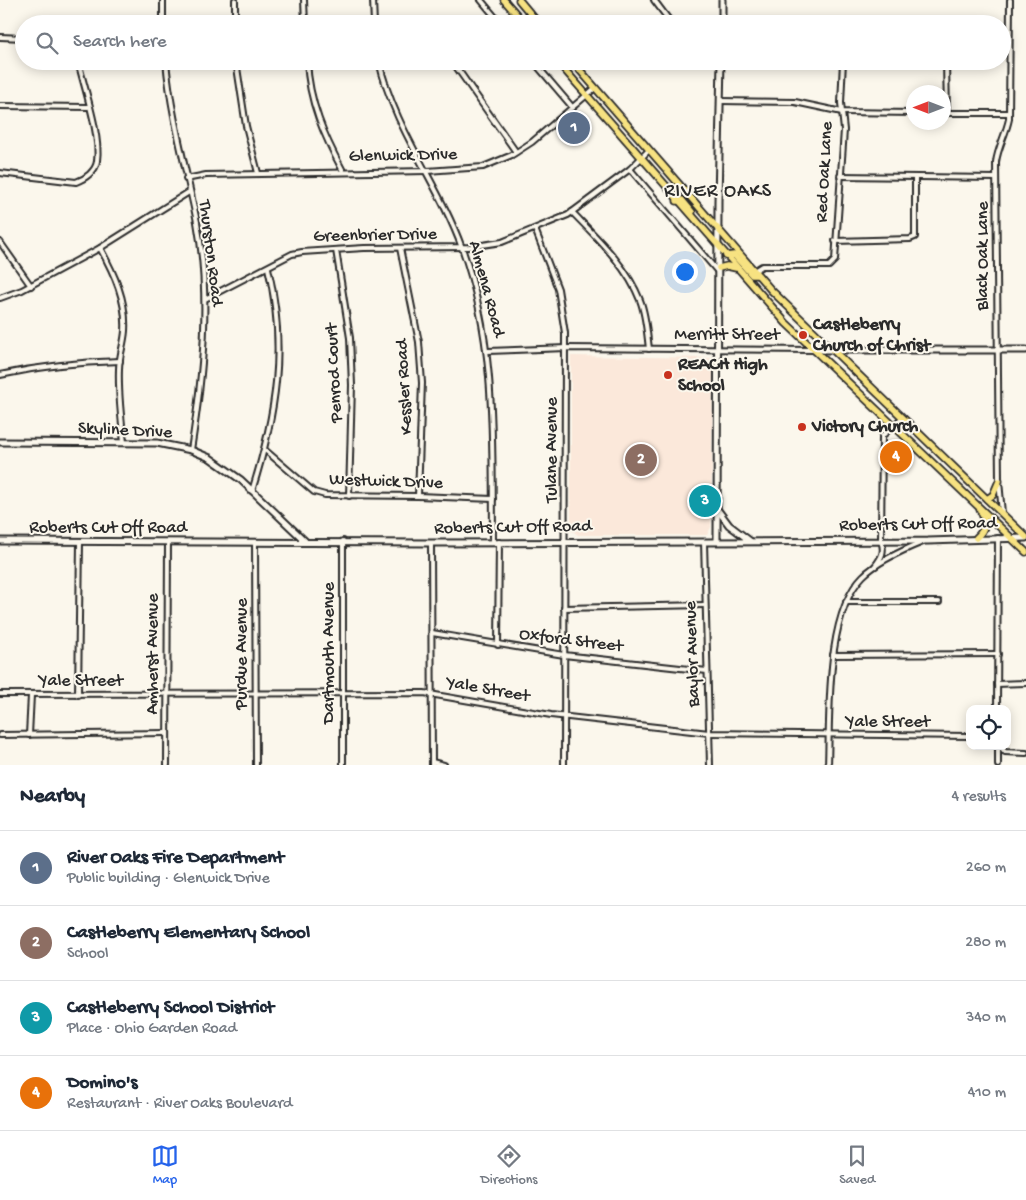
<!DOCTYPE html>
<html lang="en">
<head>
<meta charset="utf-8">
<style>
	:root { --surface:#fff; --page:#f2f2f3; --text:#1f2937; --muted:#747a83; --line:#e0e1e3; --accent:#2563eb }
	body { margin:0; font-family:"Gochi Hand",sans-serif; background:var(--page); color:var(--text) }
	.controls { position:absolute; right:15px; bottom:15px; display:grid; overflow:hidden; border-radius:10px; box-shadow:0 2px 12px #0003 }
	.controls button { width:45px; height:45px; display:grid; place-items:center; padding:0; border:0; border-bottom:1px solid var(--line); background:var(--surface); color:var(--text); font:25px sans-serif }
	.compass { position:absolute; left:906px; top:85px; width:45px; height:45px; border-radius:50%; background:var(--surface); box-shadow:0 2px 12px #0003; rotate:270deg }
	.you { position:absolute; left:684px; top:271px; width:18px; height:18px; margin:-12px; border:4px solid #fff; border-radius:50%; background:#1a73e8; box-shadow:0 0 0 8px #1a73e833 }
	.badge { display:grid; place-items:center; width:32px; height:32px; border-radius:50%; background:var(--accent); color:#fff; font-size:16px; font-weight:700 }
	.pin { position:absolute; translate:-50% -50%; border:2px solid #fff; box-shadow:0 1px 5px #0006 }
	.list { margin:0; padding:0; list-style:none }
	h2 { display:flex; justify-content:space-between; align-items:center; height:65px; margin:0; padding:0 20px; font-size:21px }
	h2 small { font-size:16px; font-weight:400; color:var(--muted) }
	.list li { display:grid; grid-template-columns:32px 1fr auto; gap:15px; align-items:center; box-sizing:border-box; height:75px; padding:0 20px; border-top:1px solid var(--line) }
	.list b { display:block; font-size:19px; white-space:nowrap }
	.list p { margin:0; font-size:16px; white-space:nowrap; color:var(--muted) }
	.list em { font-size:16px; font-style:normal; color:var(--muted) }
	.icon { flex:none; width:28px; height:28px; fill:none; stroke:currentColor; stroke-width:2; stroke-linecap:round; stroke-linejoin:round }
	.map { position:relative; flex:none; width:1026px; height:765px; overflow:hidden }
	.search { position:absolute; background:var(--surface); box-shadow:0 2px 12px #0003; left:15px; right:15px; top:15px; height:55px; display:flex; align-items:center; gap:12px; box-sizing:border-box; padding:0 18px; border-radius:28px; color:var(--muted); font-size:19px }
	.sheet { height:365px; background:var(--surface) }
	nav { display:flex; justify-content:space-around; align-items:center; box-sizing:border-box; height:70px; border-top:1px solid var(--line); background:var(--surface); font-size:14px; color:var(--muted) }
	nav a { display:grid; justify-items:center; gap:2px }
	nav .on { color:var(--accent) }
	.map>svg:first-child { display:block }
	.built { fill:#fbe8da }
	.lines { fill:none; stroke-linecap:round; stroke-linejoin:round }
	.street-casing { stroke:#2b2b2b; stroke-width:8 }
	.secondary-casing { stroke:#2b2b2b; stroke-width:9 }
	.primary-casing { stroke:#2b2b2b; stroke-width:9 }
	.street { stroke:#fbf7ec; stroke-width:4 }
	.secondary { stroke:#fbf7ec; stroke-width:5 }
	.primary { stroke:#f7e281; stroke-width:5.5 }
	.poi-dot { fill:#c8321e; stroke:#fbf7ec; stroke-width:2 }
	.labels { text-anchor:middle; dominant-baseline:central; stroke-width:4; stroke-linejoin:round; paint-order:stroke }
	.street-label { font-size:18px; fill:#2b2b2b; stroke:#fbf7ec }
	.poi-label { font-size:18px; font-weight:bold; fill:#2b2b2b; stroke:#fbf7ec; text-anchor:start }
	.quarter-label { font-size:20px; letter-spacing:1px; fill:#2b2b2b; stroke:#fbf7ec }
</style>
</head>
<body>
<div class="map">
<svg width="1026" height="765" viewBox="0 0 1026 765">
	<rect width="100%" height="100%" fill="#fbf7ec"/>
	<filter id="ink" filterUnits="userSpaceOnUse"><feTurbulence type="fractalNoise" baseFrequency=".02" numOctaves="2"/><feDisplacementMap in="SourceGraphic" scale="10" xChannelSelector="R" yChannelSelector="G"/><feConvolveMatrix kernelMatrix="1 2 1 2 8 2 1 2 1" color-interpolation-filters="sRGB"/></filter>
	<g filter="url(#ink)">
		<path class="built" d="M 571,356 L 713,358 L 711,527 L 707,535 L 578,535 L 571,530 Z"/>
		<g class="lines">
			<g class="street-casing">
				<g id="street">
					<path d="M 235,0 L 235,24"/>
					<path d="M 304,0 L 305,24"/>
					<path d="M 373,0 L 374,24"/>
					<path d="M 481,0 L 501,24"/>
					<path d="M 654,0 L 672,24"/>
					<path d="M 163,24 L 163,0"/>
					<path d="M 0,37 L 24,38"/>
					<path d="M 166,61 C 171,116 186,168 197,222 C 211,298 203,375 191,450"/>
					<path d="M 236,61 L 246,126 L 258,173"/>
					<path d="M 307,61 C 309,102 324,136 343,171"/>
					<path d="M 379,61 C 394,129 439,184 462,248 C 497,346 492,440 493,542"/>
					<path d="M 452,61 L 516,152"/>
					<path d="M 533,61 L 573,108"/>
					<path d="M 946,61 L 947,113"/>
					<path d="M 721,101 L 795,102 L 842,112 L 914,113"/>
					<path d="M 0,106 L 88,107"/>
					<path d="M 944,113 L 1009,113"/>
					<path d="M 630,169 L 718,272"/>
					<path d="M 0,173 L 76,182 C 85,179 96,171 97,161 C 101,136 84,87 78,61"/>
					<path d="M 840,176 L 996,178"/>
					<path d="M 186,179 L 206,175 L 427,171 L 483,167 L 512,155 L 532,142 L 595,88"/>
					<path d="M 572,212 C 597,238 627,266 640,300 C 646,315 647,333 649,349"/>
					<path d="M 535,229 L 558,289 L 565,333 L 564,765"/>
					<path d="M 835,241 L 910,239 L 915,237 L 915,178"/>
					<path d="M 0,242 L 31,286"/>
					<path d="M 100,248 C 114,273 127,301 125,331 C 124,344 119,357 119,369 C 118,394 121,418 124,442"/>
					<path d="M 400,248 L 419,342 L 422,383 L 418,496"/>
					<path d="M 336,250 L 350,338 L 352,385 L 349,496"/>
					<path d="M 754,271 L 762,266 L 829,266 L 835,260 L 844,130 L 841,103 L 843,61"/>
					<path d="M 0,298 L 22,290 L 100,248 L 189,192"/>
					<path d="M 205,299 L 292,254 L 302,252 L 364,248 L 469,247 L 502,242 L 568,215 L 630,169 L 649,150"/>
					<path d="M 488,351 L 566,348 L 814,350"/>
					<path d="M 0,375 C 40,366 79,362 120,361"/>
					<path d="M 265,450 L 314,492 L 325,495 L 418,496 L 493,499"/>
					<path d="M 252,491 C 276,415 287,347 268,268"/>
					<path d="M 1002,513 L 999,481 L 996,162 C 998,147 1006,134 1009,119 L 1010,0"/>
					<path d="M 704,542 L 710,765"/>
					<path d="M 255,543 L 256,765"/>
					<path d="M 431,543 L 432,765"/>
					<path d="M 875,566 C 882,557 885,551 881,541 L 882,436 L 902,418"/>
					<path d="M 846,602 L 939,602"/>
					<path d="M 564,608 L 705,605"/>
					<path d="M 432,633 L 564,655 L 707,671"/>
					<path d="M 498,645 L 499,542"/>
					<path d="M 833,655 L 998,654"/>
					<path d="M 997,684 L 1026,683"/>
					<path d="M 0,694 L 424,693 L 551,715 L 709,733 L 970,736"/>
					<path d="M 78,695 L 80,542"/>
					<path d="M 997,709 L 998,538"/>
					<path d="M 0,735 L 167,733"/>
					<path d="M 29,735 L 31,695"/>
					<path d="M 998,746 L 998,765"/>
					<path d="M 1000,746 L 1005,752 L 1026,753"/>
					<path d="M 432,762 L 444,765"/>
					<path d="M 167,765 L 168,542"/>
					<path d="M 343,765 L 343,541"/>
					<path d="M 828,765 C 830,714 825,614 863,576 C 878,561 903,550 923,542"/>
				</g>
			</g>
			<g class="secondary-casing">
				<g id="secondary">
					<path d="M 722,24 L 722,0"/>
					<path d="M 814,350 L 1026,350"/>
					<path d="M 0,442 L 157,443 L 191,450 L 210,458 L 241,480 L 305,541"/>
					<path d="M 717,509 L 729,525 L 750,541"/>
					<path d="M 0,541 L 431,543 L 928,541 L 1026,538"/>
					<path d="M 717,541 L 718,201 L 721,61"/>
				</g>
			</g>
			<g class="primary-casing">
				<g id="primary">
					<path d="M 504,0 L 525,24"/>
					<path d="M 519,0 L 539,24"/>
					<path d="M 557,61 L 786,323 L 1026,552"/>
					<path d="M 572,61 L 771,290 L 1026,537"/>
					<path d="M 677,201 L 682,200 L 692,212"/>
					<path d="M 726,256 L 734,255 L 752,275 L 757,275"/>
					<path d="M 719,268 L 727,266 L 736,268"/>
					<path d="M 987,499 L 993,495 L 999,481"/>
					<path d="M 976,538 C 986,529 987,522 980,510"/>
				</g>
			</g>
			<use href="#street" class="street"/>
			<use href="#secondary" class="secondary"/>
			<use href="#primary" class="primary"/>
		</g>
	</g>
	<g class="poi-dot">
		<circle cx="803" cy="335" r="5"/>
		<circle cx="668" cy="375" r="5"/>
		<circle cx="802" cy="427" r="5"/>
	</g>
	<g class="labels">
		<g class="street-label">
			<text transform="translate(403 156) rotate(-1)">Glenwick Drive</text>
			<text transform="translate(825 172) rotate(-87)">Red Oak Lane</text>
			<text transform="translate(375 236) rotate(-1)">Greenbrier Drive</text>
			<text transform="translate(210 253) rotate(83)">Thurston Road</text>
			<text transform="translate(983 256) rotate(-90)">Black Oak Lane</text>
			<text transform="translate(486 289) rotate(75)">Almena Road</text>
			<text x="727" y="335">Merritt Street</text>
			<text transform="translate(335 373) rotate(-93)">Penrod Court</text>
			<text transform="translate(405 387) rotate(-93)">Kessler Road</text>
			<text transform="translate(125 431) rotate(3)">Skyline Drive</text>
			<text transform="translate(552 450) rotate(-90)">Tulane Avenue</text>
			<text transform="translate(386 482) rotate(2)">Westwick Drive</text>
			<text transform="translate(918 525) rotate(-1)">Roberts Cut Off Road</text>
			<text x="108" y="528">Roberts Cut Off Road</text>
			<text transform="translate(513 528) rotate(-1)">Roberts Cut Off Road</text>
			<text transform="translate(571 641) rotate(7)">Oxford Street</text>
			<text transform="translate(329 653) rotate(-90)">Dartmouth Avenue</text>
			<text transform="translate(153 654) rotate(-90)">Amherst Avenue</text>
			<text transform="translate(242 654) rotate(-90)">Purdue Avenue</text>
			<text transform="translate(693 654) rotate(-92)">Baylor Avenue</text>
			<text x="81" y="681">Yale Street</text>
			<text transform="translate(488 690) rotate(10)">Yale Street</text>
			<text x="888" y="722">Yale Street</text>
		</g>
		<g class="poi-label">
			<text x="813" y="325">Castleberry<tspan x="813" dy="21">Church of Christ</tspan></text>
			<text x="678" y="365">REACH High<tspan x="678" dy="21">School</tspan></text>
			<text x="812" y="427">Victory Church</text>
		</g>
		<g class="quarter-label">
			<text x="718" y="192">RIVER OAKS</text>
		</g>
	</g>
</svg>
<div class="controls">
<button><svg class="icon" aria-label="locate" viewBox="0 0 24 24"><circle cx="12" cy="12" r="6"/><path d="M12 2v4M12 18v4M2 12h4M18 12h4"/></svg></button>
</div>
<svg class="compass" viewBox="-18 -18 36 36"><path d="M0-13l5 13h-10z" fill="#e53935"/><path d="M0 13l5-13h-10z" fill="#747a83"/></svg>
<div class="you"></div>
<div class="pin badge" style="left:574px;top:128px;background:#5c6f8a">1</div>
<div class="pin badge" style="left:641px;top:460px;background:#8d6e63">2</div>
<div class="pin badge" style="left:705px;top:501px;background:#0f9aa8">3</div>
<div class="pin badge" style="left:896px;top:457px;background:#e8710a">4</div>
<div class="search"><svg class="icon" aria-label="search" viewBox="0 0 24 24"><circle cx="10" cy="10" r="6"/><path d="M15 15l6 6"/></svg>Search here</div>
</div>
<section class="sheet">
<h2>Nearby<small>4 results</small></h2>
<ul class="list">
<li><span class="badge" style="background:#5c6f8a">1</span><div><b>River Oaks Fire Department</b><p>Public building · Glenwick Drive</p></div><em>260 m</em></li>
<li><span class="badge" style="background:#8d6e63">2</span><div><b>Castleberry Elementary School</b><p>School</p></div><em>280 m</em></li>
<li><span class="badge" style="background:#0f9aa8">3</span><div><b>Castleberry School District</b><p>Place · Ohio Garden Road</p></div><em>340 m</em></li>
<li><span class="badge" style="background:#e8710a">4</span><div><b>Domino's</b><p>Restaurant · River Oaks Boulevard</p></div><em>410 m</em></li>
</ul>
</section>
<nav>
<a class="on"><svg class="icon" aria-label="map" viewBox="0 0 24 24"><path d="M3 6l6-2 6 2 6-2v14l-6 2-6-2-6 2zM9 4v14M15 6v14"/></svg>Map</a>
<a><svg class="icon" aria-label="directions" viewBox="0 0 24 24"><path d="M12 3l9 9-9 9-9-9zM9 14v-3h6M13 9l2 2-2 2"/></svg>Directions</a>
<a><svg class="icon" aria-label="saved" viewBox="0 0 24 24"><path d="M7 4h10v16l-5-4-5 4z"/></svg>Saved</a>
</nav>
</body>
</html>
